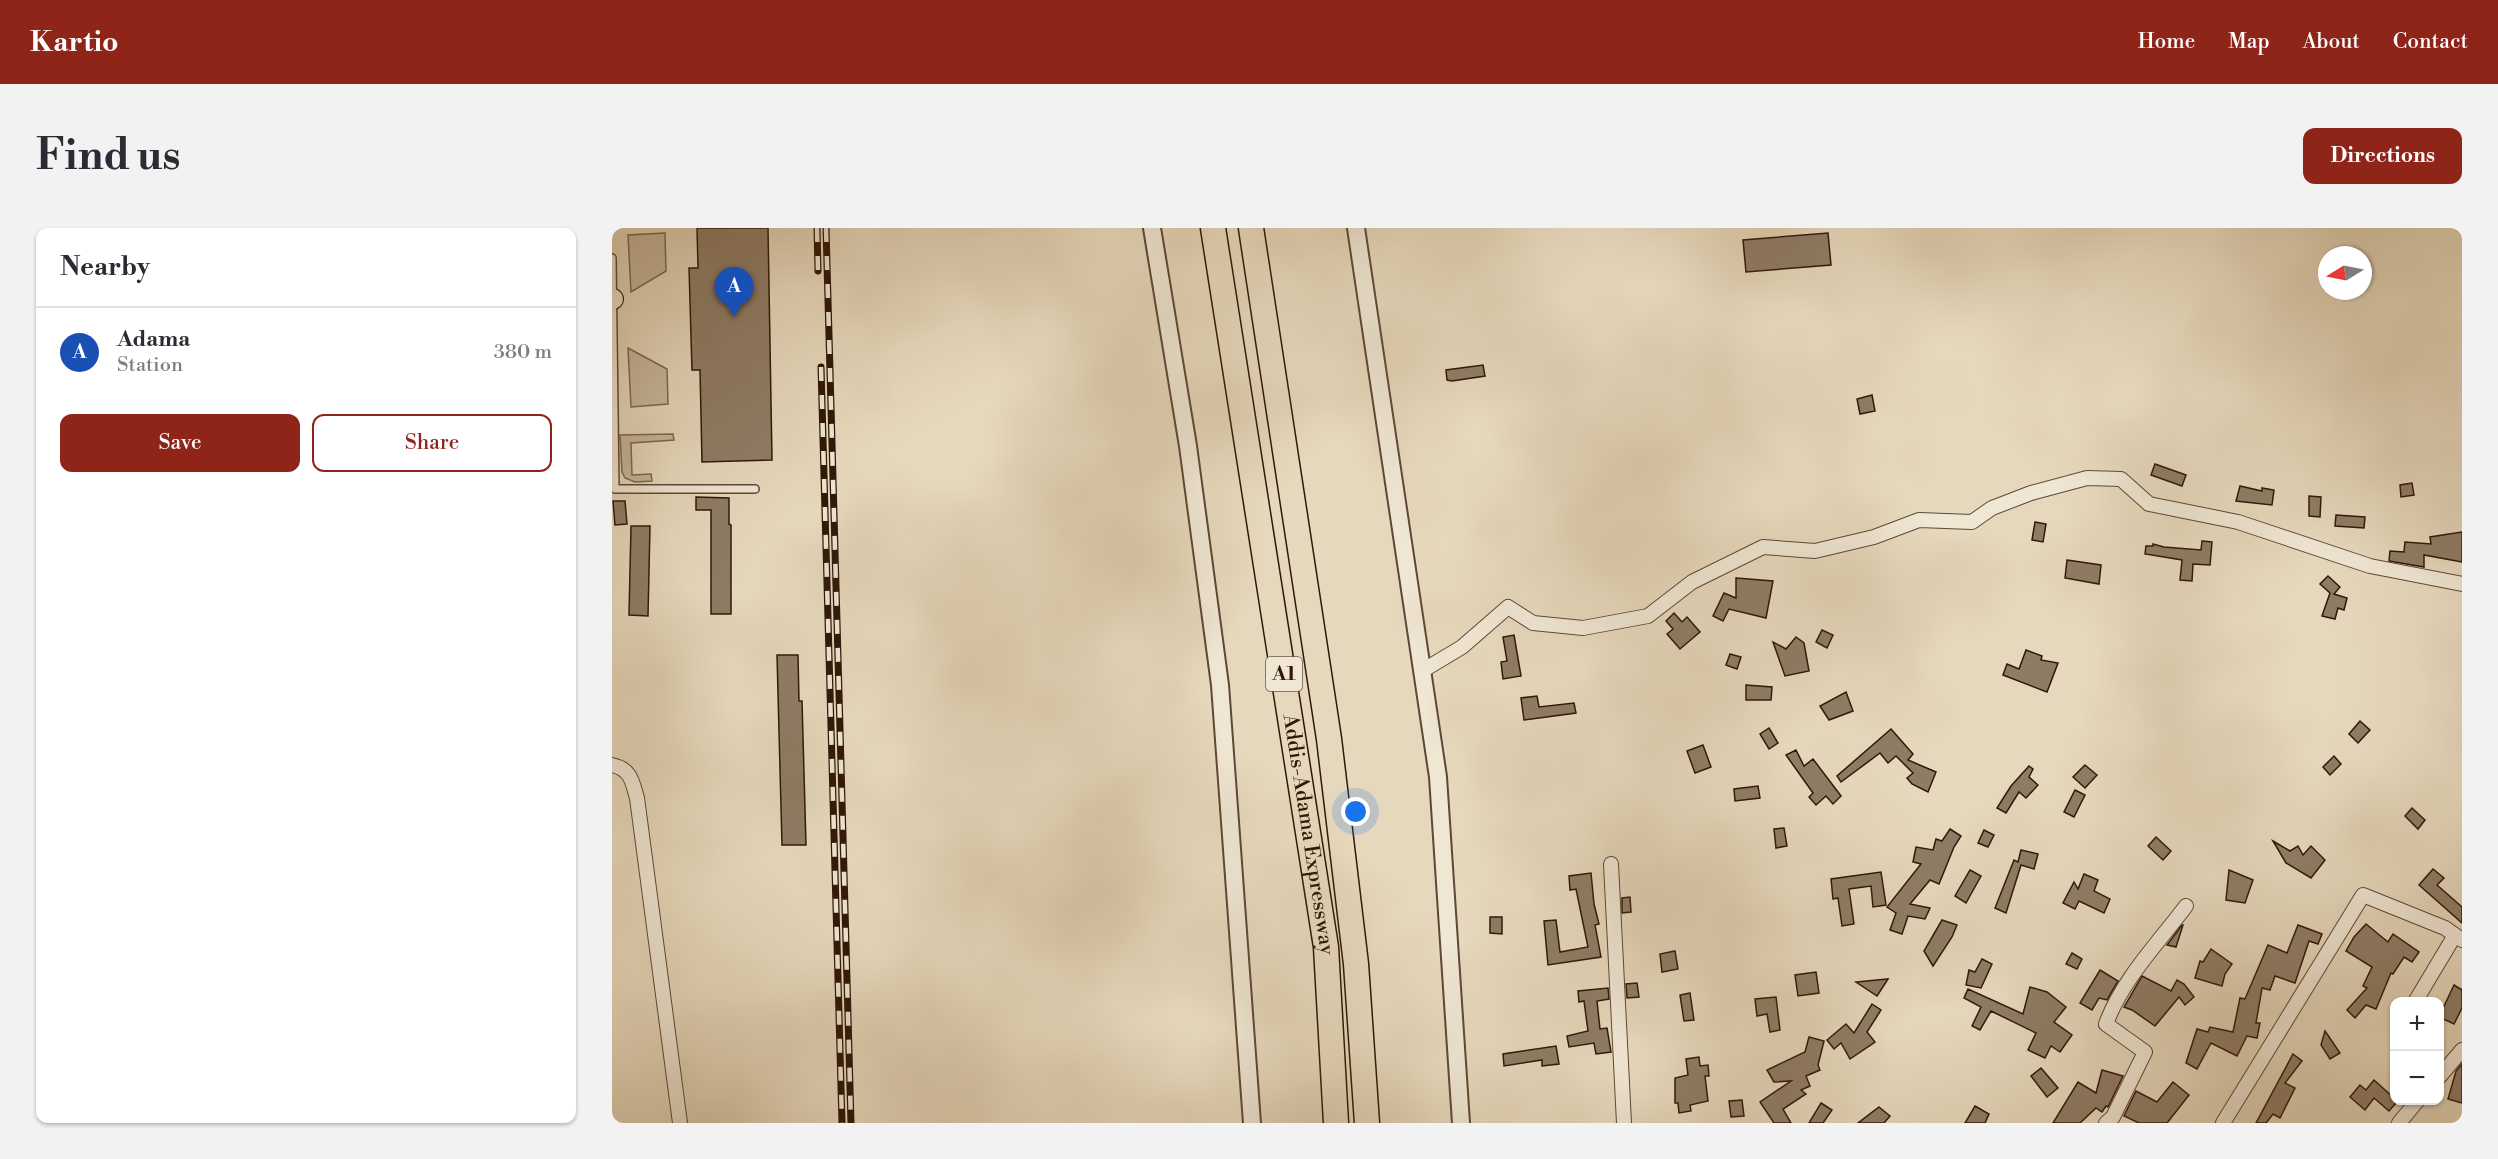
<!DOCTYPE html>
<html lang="en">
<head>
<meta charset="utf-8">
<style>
	:root { --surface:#fff; --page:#f2f2f3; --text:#2b2b33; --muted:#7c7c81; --line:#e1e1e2; --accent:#8f2418 }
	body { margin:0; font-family:"Libre Bodoni",serif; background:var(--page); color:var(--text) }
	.controls { position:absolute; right:18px; bottom:18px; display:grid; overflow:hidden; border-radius:12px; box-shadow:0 2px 4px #0004 }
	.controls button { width:54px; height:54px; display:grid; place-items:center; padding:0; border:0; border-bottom:2px solid var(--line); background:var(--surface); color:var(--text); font:30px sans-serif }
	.compass { position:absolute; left:1706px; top:18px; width:54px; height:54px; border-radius:50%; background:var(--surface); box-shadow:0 2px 4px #0004; rotate:260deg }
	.you { position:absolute; left:744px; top:584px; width:21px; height:21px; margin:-15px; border:4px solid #fff; border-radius:50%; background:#1a73e8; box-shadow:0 0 0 9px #1a73e833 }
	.badge { display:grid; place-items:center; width:39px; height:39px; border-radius:50%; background:var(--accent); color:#fff; font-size:20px; font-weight:700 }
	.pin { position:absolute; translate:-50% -50px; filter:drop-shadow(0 2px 3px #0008) }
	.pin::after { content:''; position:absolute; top:32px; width:21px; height:18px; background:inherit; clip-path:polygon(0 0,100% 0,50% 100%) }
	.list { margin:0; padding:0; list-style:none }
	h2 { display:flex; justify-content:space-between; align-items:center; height:78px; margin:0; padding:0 24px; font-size:26px }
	h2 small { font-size:20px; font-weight:400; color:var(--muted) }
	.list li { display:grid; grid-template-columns:39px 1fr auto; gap:18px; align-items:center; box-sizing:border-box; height:90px; padding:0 24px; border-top:2px solid var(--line) }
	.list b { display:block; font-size:22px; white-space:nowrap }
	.list p { margin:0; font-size:20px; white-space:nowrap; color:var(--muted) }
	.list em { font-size:20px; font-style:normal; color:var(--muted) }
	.actions { display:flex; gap:12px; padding:18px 24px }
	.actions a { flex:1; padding:14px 0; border:2px solid var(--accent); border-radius:12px; text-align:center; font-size:21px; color:var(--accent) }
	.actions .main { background:var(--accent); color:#fff }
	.map { position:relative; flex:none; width:1850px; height:895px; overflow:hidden; border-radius:12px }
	header { display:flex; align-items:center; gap:36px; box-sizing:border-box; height:84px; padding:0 30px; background:var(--accent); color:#fff }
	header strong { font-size:28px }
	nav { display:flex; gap:33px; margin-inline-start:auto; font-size:21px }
	.intro { display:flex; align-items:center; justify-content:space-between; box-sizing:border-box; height:144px; padding:0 36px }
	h1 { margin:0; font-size:42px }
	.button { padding:15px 27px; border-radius:12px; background:var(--accent); color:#fff; font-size:21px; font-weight:700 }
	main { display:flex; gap:36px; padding:0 36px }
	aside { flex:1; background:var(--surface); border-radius:12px; box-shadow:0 2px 4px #0004 }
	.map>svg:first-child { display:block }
	.green { fill:#c7b79d; stroke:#7c6852; stroke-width:1.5 }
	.building { fill:#8f7c66; stroke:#301808; stroke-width:1.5 }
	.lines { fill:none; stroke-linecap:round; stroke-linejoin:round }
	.service-casing { stroke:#5e4835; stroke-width:10 }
	.minor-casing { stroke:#5e4835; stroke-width:16 }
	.tertiary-casing { stroke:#5e4835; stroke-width:20 }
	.secondary-casing { stroke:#301808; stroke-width:22 }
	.motorway-casing { stroke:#301808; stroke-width:27 }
	.service { stroke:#efe6d3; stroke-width:7 }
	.minor { stroke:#efe6d3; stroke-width:14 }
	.tertiary { stroke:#efe6d3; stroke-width:16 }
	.secondary { stroke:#efe6d3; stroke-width:20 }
	.motorway { stroke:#e6d8bc; stroke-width:24 }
	.rail-casing { stroke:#301808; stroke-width:7 }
	.rail { stroke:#efe6d3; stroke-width:4.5; stroke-dasharray:14; stroke-linecap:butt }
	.labels { text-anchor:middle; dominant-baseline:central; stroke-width:5; stroke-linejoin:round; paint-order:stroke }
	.shield { fill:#efe6d3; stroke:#695645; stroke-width:1.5 }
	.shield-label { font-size:20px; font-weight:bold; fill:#301808 }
	.street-label { font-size:21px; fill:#301808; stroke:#efe6d3 }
</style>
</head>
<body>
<header>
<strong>Kartio</strong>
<nav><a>Home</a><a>Map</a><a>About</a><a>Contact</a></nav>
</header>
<div class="intro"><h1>Find us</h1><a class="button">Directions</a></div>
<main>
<aside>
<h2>Nearby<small></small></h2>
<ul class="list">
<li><span class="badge" style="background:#1a4fb4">A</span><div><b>Adama</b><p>Station</p></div><em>380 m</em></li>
</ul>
<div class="actions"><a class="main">Save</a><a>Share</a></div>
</aside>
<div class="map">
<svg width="1850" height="895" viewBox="0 0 1850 895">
	<rect width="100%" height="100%" fill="#e6d8bc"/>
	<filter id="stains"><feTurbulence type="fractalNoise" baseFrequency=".00333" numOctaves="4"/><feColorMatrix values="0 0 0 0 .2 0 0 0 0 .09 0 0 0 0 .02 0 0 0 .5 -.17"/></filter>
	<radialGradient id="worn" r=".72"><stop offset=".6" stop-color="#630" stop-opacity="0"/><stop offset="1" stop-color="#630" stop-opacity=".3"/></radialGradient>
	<g class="green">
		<path d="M 53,5 L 54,43 L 19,64 L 16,7 Z"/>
		<path d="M 16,120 L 55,141 L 56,176 L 19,179 Z"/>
		<path d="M 61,206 L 62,212 L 19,215 L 20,247 L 39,246 L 40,253 L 23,254 L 13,250 L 10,244 L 8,207 Z"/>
	</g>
	<g class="building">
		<path d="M 85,0 L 156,0 L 160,232 L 90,234 L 88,142 L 80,142 L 77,40 L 86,40 Z"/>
		<path d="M 1216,5 L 1219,37 L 1134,44 L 1131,12 Z"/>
		<path d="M 871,137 L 873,148 L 840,153 L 835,152 L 834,142 Z"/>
		<path d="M 1260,167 L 1263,183 L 1248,186 L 1245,171 Z"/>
		<path d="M 1543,236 L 1574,247 L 1570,258 L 1539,247 Z"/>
		<path d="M 1800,255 L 1802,267 L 1789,269 L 1788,257 Z"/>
		<path d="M 1628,258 L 1650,263 L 1650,260 L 1662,262 L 1660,277 L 1624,273 Z"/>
		<path d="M 1697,268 L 1709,269 L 1708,289 L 1697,288 Z"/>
		<path d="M 84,269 L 117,270 L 117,296 L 119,297 L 119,386 L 99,386 L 99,282 L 84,282 Z"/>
		<path d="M 1,273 L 13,273 L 15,296 L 3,297 Z"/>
		<path d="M 1724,287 L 1753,289 L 1752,300 L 1723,298 Z"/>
		<path d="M 1423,294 L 1434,296 L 1431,314 L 1420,312 Z"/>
		<path d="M 19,298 L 38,298 L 36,388 L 17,387 Z"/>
		<path d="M 1850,304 L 1850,334 L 1812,327 L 1812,339 L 1777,333 L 1778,323 L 1792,324 L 1793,314 L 1819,316 L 1818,309 Z"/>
		<path d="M 1590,313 L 1600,314 L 1598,337 L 1581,336 L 1580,353 L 1568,352 L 1570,332 L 1533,326 L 1534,318 L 1541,318 L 1541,316 L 1552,319 L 1589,322 Z"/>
		<path d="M 1455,332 L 1489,337 L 1487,356 L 1453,350 Z"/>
		<path d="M 1716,348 L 1728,359 L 1722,366 L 1735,370 L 1732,382 L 1726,380 L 1723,391 L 1710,388 L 1718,365 L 1708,356 Z"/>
		<path d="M 1124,350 L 1161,353 L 1154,390 L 1117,381 L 1111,393 L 1101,388 L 1112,365 L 1124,370 Z"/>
		<path d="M 1062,385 L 1070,394 L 1075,389 L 1088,404 L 1068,421 L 1055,406 L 1061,401 L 1054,393 Z"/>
		<path d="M 1210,402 L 1221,407 L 1215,420 L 1204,414 Z"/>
		<path d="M 902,407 L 909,448 L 891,451 L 889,434 L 895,433 L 891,409 Z"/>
		<path d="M 1184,409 L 1192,415 L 1197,443 L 1173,448 L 1161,414 L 1174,421 Z"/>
		<path d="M 1414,422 L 1430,428 L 1429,432 L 1446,435 L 1435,464 L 1391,447 L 1395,436 L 1407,441 Z"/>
		<path d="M 1118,426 L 1129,429 L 1125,441 L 1114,437 Z"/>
		<path d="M 165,427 L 186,427 L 187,473 L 190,473 L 194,617 L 170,617 Z"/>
		<path d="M 1134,457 L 1160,459 L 1159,472 L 1134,472 Z"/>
		<path d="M 1234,464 L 1241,483 L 1217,492 L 1208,478 Z"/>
		<path d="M 925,468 L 927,479 L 962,475 L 964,485 L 912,492 L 909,470 Z"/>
		<path d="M 1748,493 L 1758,502 L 1746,515 L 1737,506 Z"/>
		<path d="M 1157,500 L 1166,515 L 1157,521 L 1148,506 Z"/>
		<path d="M 1279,501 L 1301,526 L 1296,532 L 1324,544 L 1316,564 L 1300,556 L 1295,550 L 1301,545 L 1284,528 L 1276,535 L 1268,525 L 1229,554 L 1225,548 Z"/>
		<path d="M 1091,517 L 1099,539 L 1083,545 L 1075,523 Z"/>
		<path d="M 1184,522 L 1192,538 L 1201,531 L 1229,568 L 1221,576 L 1214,568 L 1204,577 L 1197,569 L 1201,565 L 1174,527 Z"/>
		<path d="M 1722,528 L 1729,536 L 1718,547 L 1711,539 Z"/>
		<path d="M 1473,537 L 1485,547 L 1473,560 L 1461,549 Z"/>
		<path d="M 1417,538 L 1421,541 L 1417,549 L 1426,557 L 1414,570 L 1407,564 L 1394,585 L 1385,580 L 1399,558 Z"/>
		<path d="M 1146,558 L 1148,570 L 1123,573 L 1122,561 Z"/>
		<path d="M 1463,562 L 1473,567 L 1462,589 L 1452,584 Z"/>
		<path d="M 1800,580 L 1813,592 L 1806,601 L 1793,588 Z"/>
		<path d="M 1172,600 L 1175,618 L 1164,620 L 1162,601 Z"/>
		<path d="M 1338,601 L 1349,608 L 1342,619 L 1327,656 L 1318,652 L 1298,676 L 1318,680 L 1313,691 L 1296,688 L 1290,706 L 1278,702 L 1284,685 L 1275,679 L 1309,636 L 1301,634 L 1304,619 L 1321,622 L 1324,611 L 1330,613 Z"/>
		<path d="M 1372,602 L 1382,607 L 1376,619 L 1366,615 Z"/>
		<path d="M 1544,609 L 1559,623 L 1551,632 L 1536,618 Z"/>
		<path d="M 1661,613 L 1678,623 L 1686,618 L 1691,627 L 1699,618 L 1713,632 L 1699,650 L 1674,635 Z"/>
		<path d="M 1409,622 L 1426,626 L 1422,641 L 1409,637 L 1394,685 L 1383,680 L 1402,632 L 1406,634 Z"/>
		<path d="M 1821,641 L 1832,650 L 1825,657 L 1850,679 L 1850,695 L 1807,657 Z"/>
		<path d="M 1358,642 L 1369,648 L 1354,675 L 1343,668 Z"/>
		<path d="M 1617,642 L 1641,652 L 1633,675 L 1614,672 Z"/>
		<path d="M 1269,644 L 1274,677 L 1261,679 L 1259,658 L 1237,661 L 1242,696 L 1230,698 L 1226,670 L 1221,671 L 1219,651 Z"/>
		<path d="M 979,645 L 982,676 L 987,696 L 983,697 L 989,729 L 936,737 L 932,693 L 944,692 L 948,724 L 976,719 L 964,661 L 958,662 L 957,648 Z"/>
		<path d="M 1472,646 L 1486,652 L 1482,663 L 1498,671 L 1492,685 L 1467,673 L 1463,681 L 1451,675 L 1462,654 L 1466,661 Z"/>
		<path d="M 1018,669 L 1019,684 L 1010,685 L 1010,670 Z"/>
		<path d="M 878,689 L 890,689 L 890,706 L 878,705 Z"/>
		<path d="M 1330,692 L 1345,697 L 1340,709 L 1321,738 L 1312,723 Z"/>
		<path d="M 1754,696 L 1776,714 L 1781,706 L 1807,724 L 1800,734 L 1792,729 L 1781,746 L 1779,745 L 1764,781 L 1754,777 L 1743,790 L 1735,782 L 1755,760 L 1751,758 L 1760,739 L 1734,723 L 1742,709 Z"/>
		<path d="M 1571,697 L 1564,719 L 1555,717 L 1570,697 Z"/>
		<path d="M 1686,697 L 1710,706 L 1706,716 L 1697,713 L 1683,755 L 1663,748 L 1658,762 L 1650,760 L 1644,795 L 1648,795 L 1645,810 L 1635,808 L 1625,828 L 1599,815 L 1585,841 L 1574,835 L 1585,801 L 1596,804 L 1598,799 L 1621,804 L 1628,770 L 1633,771 L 1656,717 L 1675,725 Z"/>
		<path d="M 1599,721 L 1620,736 L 1613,746 L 1610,758 L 1583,750 L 1588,733 L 1591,734 Z"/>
		<path d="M 1063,723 L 1066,741 L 1050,744 L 1048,726 Z"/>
		<path d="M 1460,725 L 1470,731 L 1465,741 L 1454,736 Z"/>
		<path d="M 1370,731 L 1380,736 L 1369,760 L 1354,757 L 1357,742 L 1363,744 Z"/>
		<path d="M 1488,742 L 1506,753 L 1495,772 L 1487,770 L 1480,782 L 1468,775 Z"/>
		<path d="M 1204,744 L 1207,765 L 1186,768 L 1183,747 Z"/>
		<path d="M 1530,748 L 1559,763 L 1565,752 L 1572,756 L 1582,769 L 1573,777 L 1567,769 L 1543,798 L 1520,782 L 1512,779 Z"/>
		<path d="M 1276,751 L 1265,768 L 1244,754 Z"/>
		<path d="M 1025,755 L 1027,769 L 1015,770 L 1014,756 Z"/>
		<path d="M 1842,757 L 1850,762 L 1850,780 L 1842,796 L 1827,789 Z"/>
		<path d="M 1418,759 L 1435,764 L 1454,779 L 1442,794 L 1460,807 L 1448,824 L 1439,818 L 1433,830 L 1416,822 L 1424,805 L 1379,783 L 1368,802 L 1360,798 L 1369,779 L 1352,770 L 1356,761 L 1411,786 Z"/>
		<path d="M 996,760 L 997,771 L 985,773 L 988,801 L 995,800 L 999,824 L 984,826 L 982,815 L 957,819 L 955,808 L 976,803 L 972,773 L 967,774 L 966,763 Z"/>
		<path d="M 1078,765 L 1082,792 L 1072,793 L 1068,767 Z"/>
		<path d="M 1164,769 L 1168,802 L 1158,804 L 1155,786 L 1145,788 L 1143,771 Z"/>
		<path d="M 1260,776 L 1269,782 L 1255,804 L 1263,814 L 1238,831 L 1229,815 L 1222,821 L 1215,812 L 1234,796 L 1242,805 Z"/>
		<path d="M 1713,803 L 1728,825 L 1718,831 L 1709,817 Z"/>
		<path d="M 1197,809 L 1212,813 L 1206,837 L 1208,842 L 1194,848 L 1198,858 L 1189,862 L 1194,866 L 1171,881 L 1179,895 L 1162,895 L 1148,874 L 1179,853 L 1162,854 L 1155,842 L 1193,824 Z"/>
		<path d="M 944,818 L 947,836 L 930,838 L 930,832 L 892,838 L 891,826 Z"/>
		<path d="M 1681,826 L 1690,833 L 1673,855 L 1683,860 L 1668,890 L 1661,886 L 1654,895 L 1644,895 Z"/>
		<path d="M 1087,829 L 1088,838 L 1096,837 L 1097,848 L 1093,848 L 1096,873 L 1078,877 L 1079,883 L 1067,885 L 1066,875 L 1063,875 L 1063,850 L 1076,847 L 1074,831 Z"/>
		<path d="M 1850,836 L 1850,875 L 1836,871 L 1844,843 Z"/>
		<path d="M 1429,840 L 1446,860 L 1435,869 L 1419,848 Z"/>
		<path d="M 1490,842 L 1511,848 L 1496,879 L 1494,878 L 1490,884 L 1484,880 L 1468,895 L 1441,895 L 1466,854 L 1484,865 Z"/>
		<path d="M 1762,852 L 1782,870 L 1785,874 L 1777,883 L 1762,870 L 1753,882 L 1738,869 L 1748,857 L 1754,862 Z"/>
		<path d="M 1561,854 L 1577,867 L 1555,895 L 1527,895 L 1512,888 L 1524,863 L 1545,874 Z"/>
		<path d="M 1130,872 L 1132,888 L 1119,889 L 1117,873 Z"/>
		<path d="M 1209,875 L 1220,882 L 1211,895 L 1197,895 Z"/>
		<path d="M 1363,878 L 1377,886 L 1373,895 L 1353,895 Z"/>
		<path d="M 1267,879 L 1278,888 L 1272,895 L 1246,895 Z"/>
	</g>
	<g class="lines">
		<g class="service-casing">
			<path id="service" d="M 0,30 L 3,261 L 143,261"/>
		</g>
		<g class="minor-casing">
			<g id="minor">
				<path d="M 810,443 L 850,419 L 896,379 L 921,395 L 971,400 L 1036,388 L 1080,354 L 1151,319 L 1203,323 L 1262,309 L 1307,292 L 1360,294 L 1380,280 L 1419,265 L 1475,250 L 1509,251 L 1537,276 L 1626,294 L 1758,338 L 1850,356"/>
				<path d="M 0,537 C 19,541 20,553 25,570 L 68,895"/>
				<path d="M 999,636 L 1012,895"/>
				<path d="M 1803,774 L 1843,707"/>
				<path d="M 1828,848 L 1850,822"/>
				<path d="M 1494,895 L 1501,889 L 1533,824 L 1494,796 C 1510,752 1546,715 1574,678"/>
				<path d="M 1611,895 L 1751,667 L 1833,700 L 1850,712"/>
				<path d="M 1787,895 L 1806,872"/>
			</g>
		</g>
		<g class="tertiary-casing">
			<g id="tertiary">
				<path d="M 540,0 L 576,218 L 608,457 L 640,895"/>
				<path d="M 744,0 L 826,549 L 849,895"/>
			</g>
		</g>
		<g class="secondary-casing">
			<path id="secondary" d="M 0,71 L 1,71"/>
		</g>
		<g class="motorway-casing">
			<g id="motorway">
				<path id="s1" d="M 601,0 L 714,719 L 724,895"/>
				<path d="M 639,0 L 717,511 L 744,736 L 755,895"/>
			</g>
		</g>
		<use href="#service" class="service"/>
		<use href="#minor" class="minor"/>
		<use href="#tertiary" class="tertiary"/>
		<use href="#secondary" class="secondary"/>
		<use href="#motorway" class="motorway"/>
		<g class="rail-casing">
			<g id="rail">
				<path d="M 205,0 L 206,43"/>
				<path d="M 214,0 L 239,895"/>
				<path d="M 209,139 L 230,895"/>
			</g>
		</g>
		<use href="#rail" class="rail"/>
	</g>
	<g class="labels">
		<rect class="shield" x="654" y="429" width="36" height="34" rx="4.5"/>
		<g class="shield-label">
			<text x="672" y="446">A1</text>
		</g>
		<g class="street-label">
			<text stroke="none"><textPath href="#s1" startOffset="614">Addis-Adama Expressway</textPath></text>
		</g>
	</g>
	<rect width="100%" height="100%" filter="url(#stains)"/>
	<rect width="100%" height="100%" fill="url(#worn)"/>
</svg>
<div class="controls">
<button>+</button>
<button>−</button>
</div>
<svg class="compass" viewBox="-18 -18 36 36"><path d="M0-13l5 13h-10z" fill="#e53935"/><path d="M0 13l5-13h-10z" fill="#7c7c81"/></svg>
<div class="you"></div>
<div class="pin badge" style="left:122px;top:89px;background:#1a4fb4">A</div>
</div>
</main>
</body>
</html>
